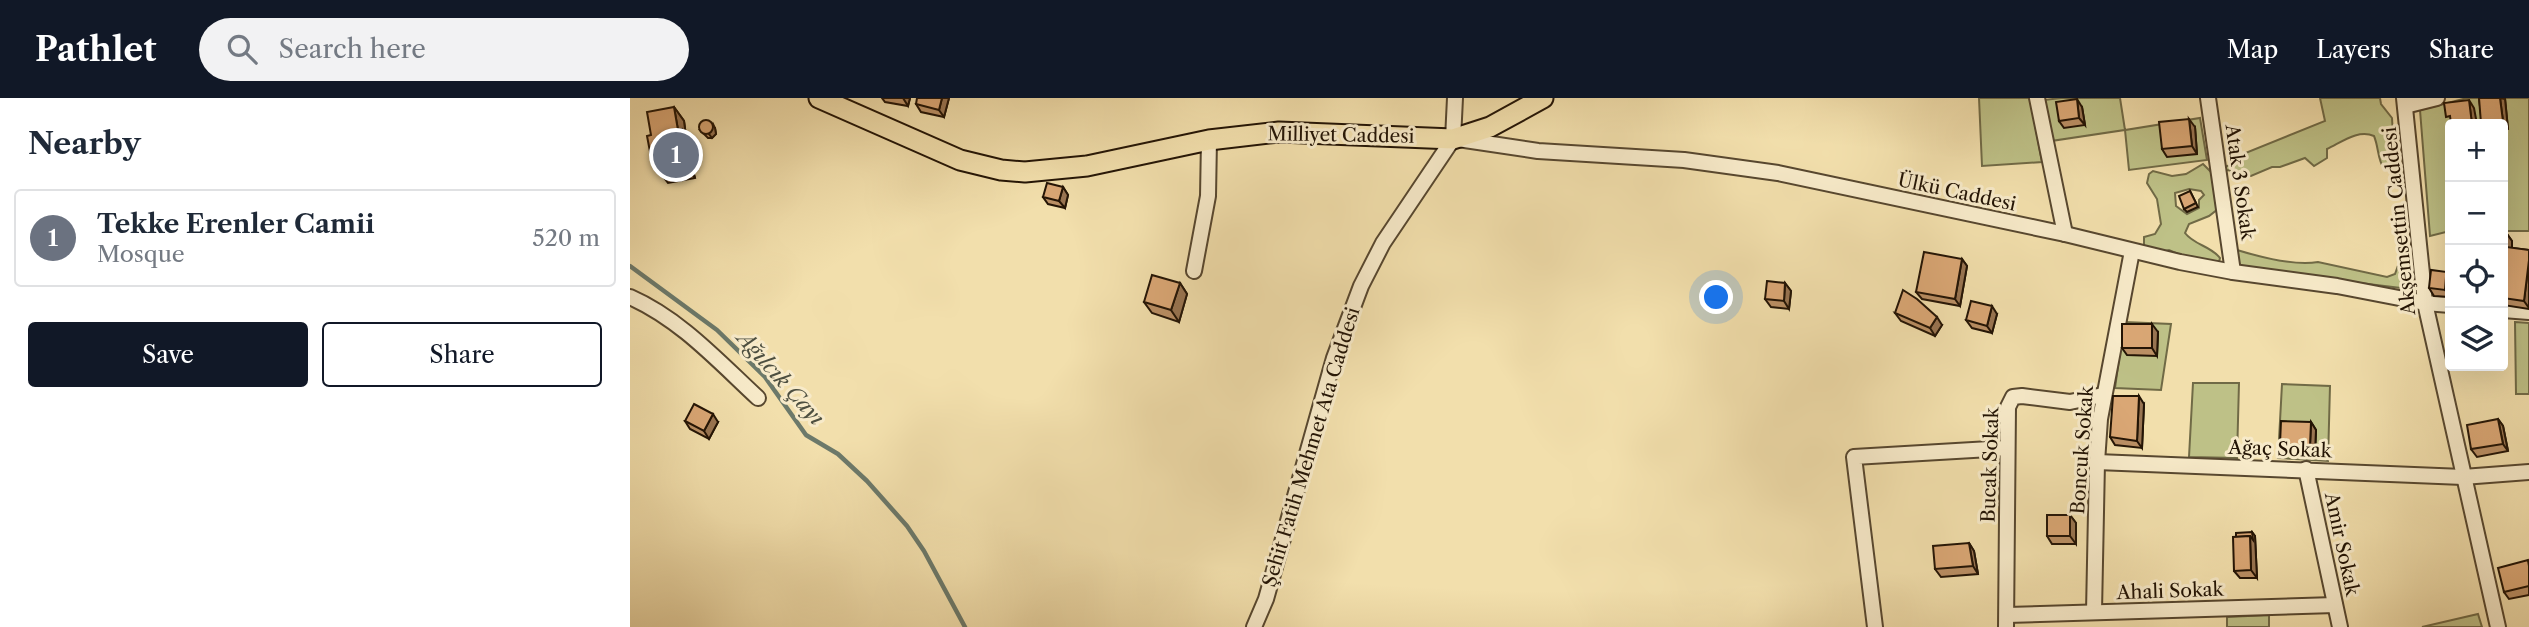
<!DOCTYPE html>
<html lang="en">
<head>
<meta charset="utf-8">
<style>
	:root { --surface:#fff; --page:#f2f2f3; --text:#1f2937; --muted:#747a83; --line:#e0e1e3; --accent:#111827 }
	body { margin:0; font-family:"Libre Caslon Text",serif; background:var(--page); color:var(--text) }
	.controls { position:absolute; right:21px; top:21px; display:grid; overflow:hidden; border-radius:7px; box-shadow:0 7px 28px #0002 }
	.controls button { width:63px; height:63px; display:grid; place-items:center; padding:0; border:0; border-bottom:2px solid var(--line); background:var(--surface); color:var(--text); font:35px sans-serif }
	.you { position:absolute; left:1087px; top:200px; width:24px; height:24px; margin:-18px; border:5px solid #fff; border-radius:50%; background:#1a73e8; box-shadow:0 0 0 10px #1a73e833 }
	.badge { display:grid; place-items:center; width:46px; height:46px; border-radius:50%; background:var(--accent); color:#fff; font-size:23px; font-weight:700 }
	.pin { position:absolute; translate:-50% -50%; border:4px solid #fff; box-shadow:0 2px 7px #0006 }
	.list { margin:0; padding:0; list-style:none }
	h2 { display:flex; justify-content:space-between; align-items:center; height:91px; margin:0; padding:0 28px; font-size:30px }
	h2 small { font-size:23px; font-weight:400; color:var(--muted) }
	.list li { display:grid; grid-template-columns:46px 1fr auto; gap:21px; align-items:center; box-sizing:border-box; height:98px; margin:0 14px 14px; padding:0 14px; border:2px solid var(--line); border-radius:7px }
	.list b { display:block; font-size:26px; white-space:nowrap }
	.list p { margin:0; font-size:23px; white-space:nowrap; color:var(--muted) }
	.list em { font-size:23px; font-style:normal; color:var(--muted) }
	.actions { display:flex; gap:14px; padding:21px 28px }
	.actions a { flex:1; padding:16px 0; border:2px solid var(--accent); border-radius:7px; text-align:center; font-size:24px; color:var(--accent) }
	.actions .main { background:var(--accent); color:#fff }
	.icon { flex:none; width:38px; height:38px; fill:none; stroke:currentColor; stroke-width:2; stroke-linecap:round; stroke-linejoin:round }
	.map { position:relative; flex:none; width:1899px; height:529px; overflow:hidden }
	header { display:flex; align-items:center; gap:42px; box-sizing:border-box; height:98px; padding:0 35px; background:var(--accent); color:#fff }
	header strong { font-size:33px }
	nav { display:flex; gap:38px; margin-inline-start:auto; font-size:24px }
	.search { width:490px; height:63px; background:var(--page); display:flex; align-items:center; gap:18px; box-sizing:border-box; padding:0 24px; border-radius:38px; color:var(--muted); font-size:26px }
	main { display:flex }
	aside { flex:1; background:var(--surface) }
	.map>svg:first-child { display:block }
	.green { fill:#bec187; stroke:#706a46; stroke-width:2; fill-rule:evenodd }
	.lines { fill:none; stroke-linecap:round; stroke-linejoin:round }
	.stream { stroke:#6c796a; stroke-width:4.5 }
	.minor-casing { stroke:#57472f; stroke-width:18 }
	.major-casing { stroke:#231405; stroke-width:23 }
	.minor { stroke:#f7eac9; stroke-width:14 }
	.major { stroke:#f2dfac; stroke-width:19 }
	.wall { fill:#bb9065; stroke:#231405; stroke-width:2 }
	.shaded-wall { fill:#997552; stroke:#231405; stroke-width:2 }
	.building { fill:#daa775; stroke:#231405; stroke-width:2 }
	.labels { text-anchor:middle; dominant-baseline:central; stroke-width:6; stroke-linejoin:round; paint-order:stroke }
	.street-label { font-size:19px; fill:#231405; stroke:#f7eac9 }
	.water-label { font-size:21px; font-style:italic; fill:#4d4f40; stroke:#f7eac9 }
</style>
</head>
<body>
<header>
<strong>Pathlet</strong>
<div class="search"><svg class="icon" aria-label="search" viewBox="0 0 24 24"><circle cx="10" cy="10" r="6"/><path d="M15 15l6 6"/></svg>Search here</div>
<nav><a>Map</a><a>Layers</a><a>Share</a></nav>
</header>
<main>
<aside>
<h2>Nearby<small></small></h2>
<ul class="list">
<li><span class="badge" style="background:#6b7280">1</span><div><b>Tekke Erenler Camii</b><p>Mosque</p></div><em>520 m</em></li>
</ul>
<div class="actions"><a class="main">Save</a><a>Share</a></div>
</aside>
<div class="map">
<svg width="1899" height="529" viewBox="0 0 1899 529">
	<rect width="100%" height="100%" fill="#f2dfac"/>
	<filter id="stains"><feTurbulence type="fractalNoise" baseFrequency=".00286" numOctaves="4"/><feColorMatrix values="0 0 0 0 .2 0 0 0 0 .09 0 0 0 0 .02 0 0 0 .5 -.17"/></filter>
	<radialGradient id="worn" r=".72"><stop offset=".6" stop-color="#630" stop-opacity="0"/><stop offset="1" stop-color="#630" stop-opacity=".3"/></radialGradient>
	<g class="green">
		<path d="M 1349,0 L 1400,0 L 1412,64 L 1352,68 Z"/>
		<path d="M 1431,0 L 1490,0 L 1495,32 L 1570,20 L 1577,62 L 1499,72 L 1495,32 L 1421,43 L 1414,2 Z"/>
		<path d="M 1690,0 L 1750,0 L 1751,6 L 1762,20 L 1765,72 L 1754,71 C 1747,60 1749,50 1744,38 C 1728,31 1712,44 1697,51 L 1697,60 L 1684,68 L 1675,60 L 1650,69 L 1642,69 L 1621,78 L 1605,73 L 1596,72 L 1595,69 L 1604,65 L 1608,58 L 1695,23 Z"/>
		<path d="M 1837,0 L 1899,0 L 1899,133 L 1873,133 L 1873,26 L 1820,26 L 1820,133 L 1800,138 L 1790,12 Z"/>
		<path d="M 1573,66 L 1584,77 L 1588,111 L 1579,118 L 1559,126 L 1555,135 C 1564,147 1581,148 1590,160 L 1589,164 L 1553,158 L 1539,152 L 1529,155 L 1514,149 L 1514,139 L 1525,136 L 1531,126 L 1527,101 L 1517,85 L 1519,76 L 1523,73 L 1542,78 L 1556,76 ZM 1559,91 L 1571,93 L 1574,97 L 1569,102 L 1569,110 L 1557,116 L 1546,108 L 1545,95 Z"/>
		<path d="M 1607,152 C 1630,159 1666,168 1688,164 L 1757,179 L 1765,176 L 1770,162 L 1774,162 L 1776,182 L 1771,190 L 1606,170 L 1603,154 Z"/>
		<path d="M 1494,224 L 1541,226 L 1531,292 L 1485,290 Z"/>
		<path d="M 1885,224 L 1899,225 L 1899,296 L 1886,296 Z"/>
		<path d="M 1563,285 L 1609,285 L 1607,360 L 1559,359 Z"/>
		<path d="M 1652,286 L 1700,288 L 1698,363 L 1648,360 Z"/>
		<path d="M 1848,516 L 1852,529 L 1792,529 Z"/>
		<path d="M 1639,517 L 1639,529 L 1597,529 L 1597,519 Z"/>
	</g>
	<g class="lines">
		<path class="stream" d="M 0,168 L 87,232 L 135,279 L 176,337 L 208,356 L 237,383 L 277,428 L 294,453 L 335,529"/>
		<g class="minor-casing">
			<g id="minor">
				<path d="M 1407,0 L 1435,136"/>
				<path d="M 1578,0 L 1603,174"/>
				<path d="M 1774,0 L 1795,205 L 1868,529"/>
				<path d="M 1775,8 L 1807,0"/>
				<path d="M 823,41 L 825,0"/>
				<path d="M 828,41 L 908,53 L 1054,62 L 1148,75 L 1435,136 L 1550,164 L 1603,174 L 1707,188 L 1795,205 L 1820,207"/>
				<path d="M 564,173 L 578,98 L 579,42"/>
				<path d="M 0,199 C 50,221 88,263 128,300"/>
				<path d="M 1873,212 L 1899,214"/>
				<path d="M 1467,364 L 1833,379 L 1899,374"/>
				<path d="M 1676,371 L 1710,529"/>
				<path d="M 1464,514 L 1467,364 L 1470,321 L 1502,153"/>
				<path d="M 1377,517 L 1705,507"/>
				<path d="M 624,529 L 636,501 L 704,260 L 731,188 L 753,145 L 823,41"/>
				<path d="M 1245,529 L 1224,359 L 1377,350"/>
				<path d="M 1376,529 L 1378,309 L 1383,299 L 1392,298 L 1440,304 L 1473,297"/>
			</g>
		</g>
		<g class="major-casing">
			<path id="major" d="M 189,0 L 330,62 L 371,72 L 395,74 L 457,68 L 579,42 L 649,34 L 823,41 L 860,29 L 913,0"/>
		</g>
		<use href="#minor" class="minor"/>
		<use href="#major" class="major"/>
	</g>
	<g class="wall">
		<path d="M 252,0 L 280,0 L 278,8 L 255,4 Z"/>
		<path d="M 319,0 L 314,19 L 291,14 L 286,6 Z"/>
		<path d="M 1849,0 L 1875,0 L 1878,31 L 1873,32 L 1873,26 L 1852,26 Z"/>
		<path d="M 44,9 L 54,23 L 56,38 L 62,46 L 67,72 L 63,73 L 65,80 L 38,85 L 22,64 L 21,37 Z"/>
		<path d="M 1452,9 L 1455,27 L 1434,30 L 1429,23 Z"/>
		<path d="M 1565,29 L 1567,56 L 1537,59 L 1532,51 Z"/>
		<path d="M 85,30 L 86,36 L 82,40 L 78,40 L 70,32 Z"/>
		<path d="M 433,89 L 438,97 L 435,110 L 418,106 L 413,99 Z"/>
		<path d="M 1560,93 L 1568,109 L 1557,114 L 1554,111 Z"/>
		<path d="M 1873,135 L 1877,136 L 1882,143 L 1882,150 L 1899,152 L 1899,211 L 1873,207 Z"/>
		<path d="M 1332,161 L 1337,168 L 1330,208 L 1292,201 L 1286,194 Z"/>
		<path d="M 1816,174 L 1820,180 L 1820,199 L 1804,198 L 1799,190 Z"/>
		<path d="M 550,185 L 557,196 L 549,224 L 522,215 L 514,204 Z"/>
		<path d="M 1155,185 L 1161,193 L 1159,211 L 1141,209 L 1135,201 Z"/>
		<path d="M 1265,215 L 1312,227 L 1305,238 L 1271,223 Z"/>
		<path d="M 1367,216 L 1362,235 L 1342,230 L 1336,222 Z"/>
		<path d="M 1528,234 L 1527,258 L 1497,257 L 1492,250 Z"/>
		<path d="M 1514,306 L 1512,350 L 1485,347 L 1480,339 Z"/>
		<path d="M 1868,321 L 1873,328 L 1878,353 L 1847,359 L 1841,351 Z"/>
		<path d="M 55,323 L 88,324 L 79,341 L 60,331 Z"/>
		<path d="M 1681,324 L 1686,332 L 1685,355 L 1656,354 L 1650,346 Z"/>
		<path d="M 1440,417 L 1446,425 L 1446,446 L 1422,446 L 1417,438 Z"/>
		<path d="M 1622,434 L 1625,438 L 1627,480 L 1610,480 L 1604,473 Z"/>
		<path d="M 1339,445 L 1344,453 L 1348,476 L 1311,479 L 1305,471 Z"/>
		<path d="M 1899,464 L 1899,497 L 1879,501 L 1874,494 Z"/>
	</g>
	<g class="shaded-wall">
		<path d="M 273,0 L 280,0 L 278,8 Z"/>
		<path d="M 312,0 L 319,0 L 314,19 L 309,12 Z"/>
		<path d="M 1870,0 L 1875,1 L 1878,31 L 1873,23 Z"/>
		<path d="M 1447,1 L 1452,9 L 1455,27 L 1449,20 Z"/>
		<path d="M 1839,2 L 1844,10 L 1847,26 L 1842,26 Z"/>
		<path d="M 44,9 L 54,23 L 56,38 L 62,46 L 67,72 L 57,58 L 48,32 Z"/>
		<path d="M 1559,21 L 1565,29 L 1567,56 L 1562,48 Z"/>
		<path d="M 83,26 L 85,30 L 86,36 L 82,40 L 79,36 Z"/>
		<path d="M 53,58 L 63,73 L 65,80 L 54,66 Z"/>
		<path d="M 433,89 L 438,97 L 435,110 L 429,103 Z"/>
		<path d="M 1877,136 L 1882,143 L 1882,157 L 1876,149 Z"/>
		<path d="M 1332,161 L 1337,168 L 1330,208 L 1325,201 Z"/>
		<path d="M 1899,162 L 1899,210 L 1894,203 Z"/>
		<path d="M 1816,179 L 1820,186 L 1820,199 L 1815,192 Z"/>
		<path d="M 550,185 L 557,196 L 549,224 L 541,212 Z"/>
		<path d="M 1155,185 L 1161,193 L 1159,211 L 1154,203 Z"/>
		<path d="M 1362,208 L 1367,216 L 1362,235 L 1357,228 Z"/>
		<path d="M 1307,219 L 1312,227 L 1305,238 L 1300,230 Z"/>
		<path d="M 1522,226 L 1528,234 L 1527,258 L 1522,250 Z"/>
		<path d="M 1509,298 L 1514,306 L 1512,350 L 1507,343 Z"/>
		<path d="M 83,316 L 88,324 L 79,341 L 74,333 Z"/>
		<path d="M 1868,321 L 1873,328 L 1878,353 L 1873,346 Z"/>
		<path d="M 1681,324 L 1686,332 L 1685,355 L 1680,348 Z"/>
		<path d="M 1440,417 L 1446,425 L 1446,446 L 1440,438 Z"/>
		<path d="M 1622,434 L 1625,438 L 1627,480 L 1621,472 L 1620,438 Z"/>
		<path d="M 1339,445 L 1344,453 L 1348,476 L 1343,468 Z"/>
	</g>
	<g class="building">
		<path d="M 287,0 L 312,0 L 309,12 L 286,6 Z"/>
		<path d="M 1849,0 L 1870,0 L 1873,23 L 1851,25 Z"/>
		<path d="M 1447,1 L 1449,20 L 1429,23 L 1426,4 Z"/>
		<path d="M 1839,2 L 1842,26 L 1821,26 L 1820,18 L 1816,19 L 1814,5 Z"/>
		<path d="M 44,9 L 48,32 L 52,31 L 57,58 L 53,58 L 54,66 L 28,71 L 26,64 L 22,64 L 17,38 L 21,37 L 17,14 Z"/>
		<path d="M 1559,21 L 1562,48 L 1532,51 L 1529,24 Z"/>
		<circle cx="76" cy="29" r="7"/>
		<path d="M 417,85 L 433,89 L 429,103 L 413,99 Z"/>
		<path d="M 1560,93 L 1566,105 L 1554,111 L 1549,98 Z"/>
		<path d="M 1873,135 L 1877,136 L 1876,149 L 1899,152 L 1899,162 L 1894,203 L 1873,200 Z"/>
		<path d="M 1820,143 L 1820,180 L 1816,179 L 1815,192 L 1799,190 L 1801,172 L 1816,174 Z"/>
		<path d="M 1294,154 L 1332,161 L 1325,201 L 1286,194 Z"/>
		<path d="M 522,177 L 550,185 L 541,212 L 514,204 Z"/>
		<path d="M 1137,183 L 1155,185 L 1154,203 L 1135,201 Z"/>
		<path d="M 1273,192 L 1287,201 L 1307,219 L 1300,230 L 1265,215 Z"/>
		<path d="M 1341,203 L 1362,208 L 1357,228 L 1336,222 Z"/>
		<rect x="1492" y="226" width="30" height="24"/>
		<path d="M 1483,298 L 1509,298 L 1507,343 L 1480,339 Z"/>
		<path d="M 64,306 L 83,316 L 74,333 L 55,323 Z"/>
		<path d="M 1868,321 L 1873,346 L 1841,351 L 1837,327 Z"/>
		<path d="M 1651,323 L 1681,324 L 1680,348 L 1650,346 Z"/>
		<rect x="1417" y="417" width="23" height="21"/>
		<path d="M 1622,434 L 1623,442 L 1620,438 L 1606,439 L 1606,435 Z"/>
		<path d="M 1620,438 L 1621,472 L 1604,473 L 1603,439 Z"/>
		<path d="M 1339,445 L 1343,468 L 1305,471 L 1303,448 Z"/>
		<path d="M 1898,462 L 1899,468 L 1899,488 L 1874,494 L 1868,470 Z"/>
	</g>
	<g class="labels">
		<g class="street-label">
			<text transform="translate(711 37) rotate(1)">Milliyet Caddesi</text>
			<text transform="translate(1610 84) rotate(82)">Atak 3 Sokak</text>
			<text transform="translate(1327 94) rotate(12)">Ülkü Caddesi</text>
			<text transform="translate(1769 123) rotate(-96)">Akşemsettin Caddesi</text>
			<text transform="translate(681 349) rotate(-73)">Şehit Fatih Mehmet Ata Caddesi</text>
			<text transform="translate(1650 351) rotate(2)">Ağaç Sokak</text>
			<text transform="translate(1452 352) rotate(-86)">Boncuk Sokak</text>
			<text transform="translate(1360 367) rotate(-88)">Bucak Sokak</text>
			<text transform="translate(1712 446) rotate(78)">Amir Sokak</text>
			<text transform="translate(1540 493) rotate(-2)">Ahali Sokak</text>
		</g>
		<g class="water-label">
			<text transform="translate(151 280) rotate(48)">Ağılcık Çayı</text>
		</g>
	</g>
	<rect width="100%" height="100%" filter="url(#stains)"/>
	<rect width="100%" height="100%" fill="url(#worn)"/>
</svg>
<div class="controls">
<button>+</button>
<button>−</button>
<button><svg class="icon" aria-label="locate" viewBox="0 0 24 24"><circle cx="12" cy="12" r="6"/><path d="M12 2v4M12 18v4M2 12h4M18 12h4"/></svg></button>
<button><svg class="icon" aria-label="layers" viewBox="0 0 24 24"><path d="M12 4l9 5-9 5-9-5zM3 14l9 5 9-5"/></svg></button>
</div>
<div class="you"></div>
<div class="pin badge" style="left:46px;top:57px;background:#6b7280">1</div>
</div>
</main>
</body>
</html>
